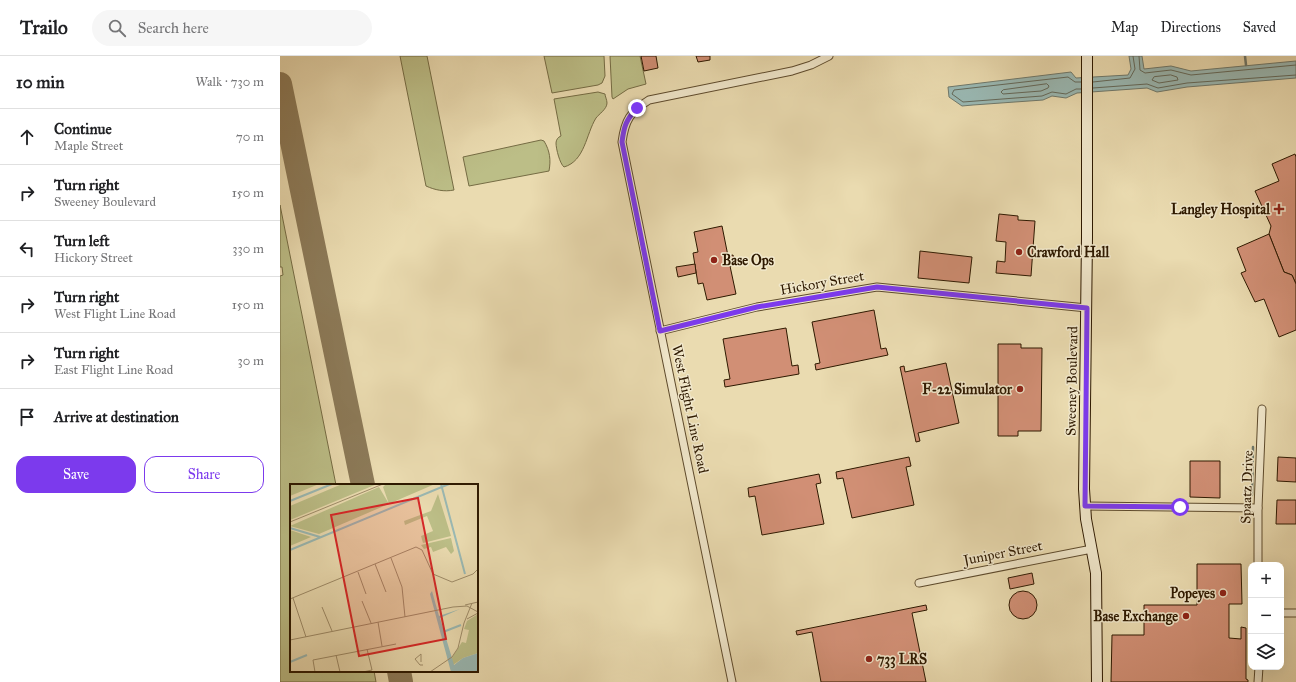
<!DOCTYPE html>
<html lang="en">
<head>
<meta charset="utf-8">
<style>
	:root { --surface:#fff; --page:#f6f6f6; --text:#202124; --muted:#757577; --line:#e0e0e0; --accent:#7c3aed }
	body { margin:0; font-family:"IM FELL Great Primer",serif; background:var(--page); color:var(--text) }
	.controls { position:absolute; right:12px; bottom:12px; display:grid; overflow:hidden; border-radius:8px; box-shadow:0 4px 16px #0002 }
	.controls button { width:36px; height:36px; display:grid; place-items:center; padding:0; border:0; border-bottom:1px solid var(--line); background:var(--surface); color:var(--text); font:20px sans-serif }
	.stop { position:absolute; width:12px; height:12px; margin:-9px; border:3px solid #7c3aed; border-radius:50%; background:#fff }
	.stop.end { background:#7c3aed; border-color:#fff; box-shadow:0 1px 4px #0008 }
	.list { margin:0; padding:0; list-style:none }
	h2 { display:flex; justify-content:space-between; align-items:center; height:52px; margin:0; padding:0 16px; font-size:17px }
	h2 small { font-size:13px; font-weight:400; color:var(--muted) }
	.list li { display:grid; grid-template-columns:26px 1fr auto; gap:12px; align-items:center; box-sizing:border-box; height:56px; padding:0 16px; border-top:1px solid var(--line) }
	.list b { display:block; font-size:15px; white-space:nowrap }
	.list p { margin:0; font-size:13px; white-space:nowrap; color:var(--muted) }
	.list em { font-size:13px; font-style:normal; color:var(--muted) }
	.actions { display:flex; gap:8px; padding:12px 16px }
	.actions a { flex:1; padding:9px 0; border:1px solid var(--accent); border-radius:12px; text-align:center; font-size:14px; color:var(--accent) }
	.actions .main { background:var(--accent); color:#fff }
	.icon { flex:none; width:22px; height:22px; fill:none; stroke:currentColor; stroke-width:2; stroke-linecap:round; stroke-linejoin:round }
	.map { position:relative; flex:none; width:1016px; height:626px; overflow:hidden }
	header { display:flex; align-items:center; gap:24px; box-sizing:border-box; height:56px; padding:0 20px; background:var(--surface); border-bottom:1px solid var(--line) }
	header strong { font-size:19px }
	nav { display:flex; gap:22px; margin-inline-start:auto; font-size:14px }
	.search { width:280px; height:36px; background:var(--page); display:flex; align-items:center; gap:10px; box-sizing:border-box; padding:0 14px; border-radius:22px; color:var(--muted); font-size:15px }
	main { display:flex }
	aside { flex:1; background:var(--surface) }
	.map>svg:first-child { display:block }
	.green { fill:#bcbe87; stroke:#756c44 }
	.water { fill:#9ab9b4; stroke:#6f796c }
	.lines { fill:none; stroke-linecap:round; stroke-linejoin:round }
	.shore { stroke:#64695a; stroke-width:1 }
	.stream { stroke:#6f796c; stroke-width:2.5 }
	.taxiway { stroke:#8c7a58; stroke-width:24 }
	.building { fill:#d18f75; stroke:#2e1900 }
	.street-casing { stroke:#5d4a2c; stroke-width:9 }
	.secondary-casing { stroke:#2e1900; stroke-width:12 }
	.street { stroke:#f1e8cc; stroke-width:7 }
	.secondary { stroke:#f1e8cc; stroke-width:10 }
	.route { stroke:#7c3aed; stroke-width:5 }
	.poi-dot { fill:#8f2418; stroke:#f1e8cc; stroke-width:1.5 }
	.labels { text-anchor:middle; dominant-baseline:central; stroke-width:3; stroke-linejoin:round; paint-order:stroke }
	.poi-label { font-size:14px; font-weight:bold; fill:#2e1900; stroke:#f1e8cc; text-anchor:end }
	.street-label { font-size:14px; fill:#2e1900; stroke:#f1e8cc }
	.inset-river { fill:none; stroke:#9ab9b4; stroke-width:2 }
	.inset-road { fill:none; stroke:#9f8d6a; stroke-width:1 }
	.view { fill:#d62828; fill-opacity:0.15; stroke:#d62828; stroke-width:2 }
	.inset-edge { fill:none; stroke:#2e1900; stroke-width:2 }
</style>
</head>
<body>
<header>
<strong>Trailo</strong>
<div class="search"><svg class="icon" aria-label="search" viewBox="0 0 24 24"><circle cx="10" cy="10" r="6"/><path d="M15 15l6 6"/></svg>Search here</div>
<nav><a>Map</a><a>Directions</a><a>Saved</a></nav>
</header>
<main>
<aside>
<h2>10 min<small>Walk · 730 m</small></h2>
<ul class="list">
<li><svg class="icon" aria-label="ahead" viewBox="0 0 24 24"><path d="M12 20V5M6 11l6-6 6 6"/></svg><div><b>Continue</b><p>Maple Street</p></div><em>70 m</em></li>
<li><svg class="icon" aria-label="right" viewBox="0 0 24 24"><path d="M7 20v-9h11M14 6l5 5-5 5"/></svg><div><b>Turn right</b><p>Sweeney Boulevard</p></div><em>150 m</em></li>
<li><svg class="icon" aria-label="left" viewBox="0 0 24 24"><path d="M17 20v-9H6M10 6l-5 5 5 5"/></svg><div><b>Turn left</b><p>Hickory Street</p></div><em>330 m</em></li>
<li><svg class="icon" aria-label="right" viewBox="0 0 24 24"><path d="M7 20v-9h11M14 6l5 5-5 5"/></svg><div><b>Turn right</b><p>West Flight Line Road</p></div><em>150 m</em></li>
<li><svg class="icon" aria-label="right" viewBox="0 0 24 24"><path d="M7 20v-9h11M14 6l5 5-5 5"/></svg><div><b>Turn right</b><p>East Flight Line Road</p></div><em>30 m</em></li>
<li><svg class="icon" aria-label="arrive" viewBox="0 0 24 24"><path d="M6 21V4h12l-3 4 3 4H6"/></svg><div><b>Arrive at destination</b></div></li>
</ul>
<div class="actions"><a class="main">Save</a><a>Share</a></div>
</aside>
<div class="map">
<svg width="1016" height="626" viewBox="0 0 1016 626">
	<rect width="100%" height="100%" fill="#eadbb0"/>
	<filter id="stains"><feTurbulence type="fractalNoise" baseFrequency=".005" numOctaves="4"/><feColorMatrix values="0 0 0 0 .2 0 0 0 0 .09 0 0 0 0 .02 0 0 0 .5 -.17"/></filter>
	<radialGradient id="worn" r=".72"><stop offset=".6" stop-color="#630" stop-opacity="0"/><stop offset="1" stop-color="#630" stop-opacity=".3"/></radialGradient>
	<g class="green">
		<path d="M 120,0 L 147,0 L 174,134 C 164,136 155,134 146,130 Z"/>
		<path d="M 264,0 L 324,0 L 325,20 L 322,27 L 318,29 L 272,37 Z"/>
		<path d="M 330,0 L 360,0 L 366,28 L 348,33 L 333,43 L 332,41 Z"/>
		<path d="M 318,36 L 325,38 C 325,40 327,44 327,47 C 327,53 319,58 316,62 C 306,78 305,105 284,111 C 280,108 276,93 276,87 C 276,84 278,81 281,80 L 274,43 Z"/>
		<path d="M 261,84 L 264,85 C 270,95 271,104 269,115 L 189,130 L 183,101 Z"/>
		<path d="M 0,149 L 56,429 L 11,429 L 11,615 L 94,615 L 96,626 L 0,626 L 0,220 L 3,219 L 2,211 L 0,211 Z"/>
	</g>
	<path class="water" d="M 849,0 L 862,0 L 864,13 L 891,10 L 911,15 L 1016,5 L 1016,22 L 907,31 L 877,36 L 867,32 L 797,37 L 786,42 L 772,40 L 763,44 L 693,49 L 682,50 L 669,41 L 668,31 L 791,16 L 796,22 L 848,19 L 851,13 Z"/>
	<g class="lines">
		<g class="shore">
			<path d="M 859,0 L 860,14 L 865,17 L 891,14 L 911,19 L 1016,9"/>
			<path d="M 891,19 L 897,21 L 898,24 L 879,27 L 872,24 L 874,21 Z"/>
			<path d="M 801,26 L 795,26 L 788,21 L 674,34 L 672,38 L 683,46 L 762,40 L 772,36 L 786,38 L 796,33 L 801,33"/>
			<path d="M 813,26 L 850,22 L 855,13 L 853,0"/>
			<path d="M 767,28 L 769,30 L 768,32 L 761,35 L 723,38 L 721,36 L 723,34 Z"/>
			<path d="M 813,32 L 867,28 L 878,32 L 907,27 L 1016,19"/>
		</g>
		<g class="stream">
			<path d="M 965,0 L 966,9"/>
			<path d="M 972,439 L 973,391"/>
		</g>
		<g class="taxiway">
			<path d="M 0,28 L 83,429"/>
			<path d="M 119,615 L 121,626"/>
		</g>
	</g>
	<g class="building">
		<path d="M 361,0 L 376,0 L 378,12 L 364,15 Z"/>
		<path d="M 416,0 L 430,0 L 430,4 L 418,6 Z"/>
		<path d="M 1015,98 L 1016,101 L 1016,228 L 1012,219 L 1004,216 L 989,178 L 991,170 L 975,135 L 999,125 L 992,108 Z"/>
		<path d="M 719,158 L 738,160 L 738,164 L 755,165 L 751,220 L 716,217 L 717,205 L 725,206 L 726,186 L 716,185 Z"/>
		<path d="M 442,170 L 448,200 L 453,199 L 455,209 L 450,210 L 456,238 L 427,244 L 423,227 L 418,228 L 413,197 L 418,196 L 414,176 Z"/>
		<path d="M 989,178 L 1004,216 L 1012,219 L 1016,228 L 1016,274 L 999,281 L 984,243 L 975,246 L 961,217 L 966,215 L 957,192 Z"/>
		<path d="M 640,195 L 692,201 L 689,227 L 638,222 Z"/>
		<path d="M 415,208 L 416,217 L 398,221 L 396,211 Z"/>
		<path d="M 594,254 L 601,293 L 606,292 L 608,299 L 536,314 L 535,308 L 540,307 L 532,266 Z"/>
		<path d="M 506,272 L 512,310 L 518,309 L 519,318 L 445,331 L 444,324 L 450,323 L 443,283 Z"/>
		<path d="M 718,288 L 741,288 L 741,292 L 762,292 L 761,375 L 738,375 L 738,380 L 718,380 Z"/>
		<path d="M 666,307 L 679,367 L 638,377 L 640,385 L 636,386 L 620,311 L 624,310 L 625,316 Z"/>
		<path d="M 629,401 L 631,410 L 626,411 L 634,449 L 572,462 L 563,422 L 557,423 L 556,416 Z"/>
		<path d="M 998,401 L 1016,402 L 1016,426 L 997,425 Z"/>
		<path d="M 910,405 L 940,405 L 940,442 L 910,441 Z"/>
		<path d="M 539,418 L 541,427 L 536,428 L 544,468 L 482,479 L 475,440 L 469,441 L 468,432 Z"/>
		<path d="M 997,444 L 1016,444 L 1016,468 L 996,468 Z"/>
		<path d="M 917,508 L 961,508 L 962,548 L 949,548 L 949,582 L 961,583 L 961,571 L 966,572 L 966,623 L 968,624 L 968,626 L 831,626 L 832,579 L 864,579 L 864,549 L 917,549 Z"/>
		<path d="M 752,517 L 754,528 L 730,533 L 728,522 Z"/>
		<circle cx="743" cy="549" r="14"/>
		<path d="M 646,549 L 647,554 L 632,557 L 646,626 L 541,626 L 532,576 L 517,579 L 516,575 Z"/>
	</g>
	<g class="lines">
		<g class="street-casing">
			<g id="street">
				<path d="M 380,275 L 477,251 L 597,231 L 807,252"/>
				<path d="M 805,450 L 978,452"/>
				<path d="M 978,509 L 978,452 L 982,353"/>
				<path d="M 639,527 L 812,493"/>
				<path d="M 1001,557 L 1016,557"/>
				<path d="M 452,626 L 342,86 C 345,64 350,56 369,44 L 512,15 L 531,9 L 549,0"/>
				<path d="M 978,626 L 979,611"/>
			</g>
		</g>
		<g class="secondary-casing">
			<path id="secondary" d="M 807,0 L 807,181 L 804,433 L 806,463 L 816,517 L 817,626"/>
		</g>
		<use href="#street" class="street"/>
		<use href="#secondary" class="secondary"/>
	</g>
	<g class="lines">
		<path class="route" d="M 357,52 C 346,64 344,70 342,86 L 380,275 L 477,251 L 597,231 L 807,252 L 805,450 L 900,451"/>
	</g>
	<g class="poi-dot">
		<path d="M997 147h4v4h4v4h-4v4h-4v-4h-4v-4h4z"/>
		<circle cx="739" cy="196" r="4"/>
		<circle cx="434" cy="204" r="4"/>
		<circle cx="740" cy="333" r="4"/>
		<circle cx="943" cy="537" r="4"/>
		<circle cx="906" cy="560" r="4"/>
		<circle cx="589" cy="603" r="4"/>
	</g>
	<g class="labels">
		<g class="poi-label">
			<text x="990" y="153">Langley Hospital</text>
			<text x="747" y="196" text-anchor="start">Crawford Hall</text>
			<text x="442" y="204" text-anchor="start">Base Ops</text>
			<text x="732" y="333">F-22 Simulator</text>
			<text x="935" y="537">Popeyes</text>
			<text x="898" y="560">Base Exchange</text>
			<text x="597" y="603" text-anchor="start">733 LRS</text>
		</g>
		<g class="street-label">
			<text transform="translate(542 227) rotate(-10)">Hickory Street</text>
			<text transform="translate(792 325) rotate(-89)">Sweeney Boulevard</text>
			<text transform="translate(410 353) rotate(78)">West Flight Line Road</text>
			<text transform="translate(967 431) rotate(-88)">Spaatz Drive</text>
			<text transform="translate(723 497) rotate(-11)">Juniper Street</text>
		</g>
	</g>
	<g transform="translate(10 428)">
		<rect width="188" height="188" fill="#eadbb0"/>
		<path d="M 0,0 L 29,0 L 0,12 ZM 52,0 L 87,0 L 0,36 L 0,22 ZM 96,0 L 145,0 L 29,50 L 0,42 L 89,3 L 99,20 L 93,3 ZM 148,10 L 161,52 L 133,59 L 131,52 L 143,47 L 137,32 L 115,41 L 114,37 L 141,27 ZM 0,46 L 21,53 L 0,62 ZM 161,54 L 164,67 L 161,70 L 156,63 L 143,68 L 141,63 L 134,65 L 131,61 ZM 188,130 L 188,169 L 173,174 L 163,181 L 161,175 L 172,158 L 176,159 L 179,146 L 174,145 L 177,137 Z" fill="#bcbe87"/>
		<path d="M 142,107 L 149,132 L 170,125 L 150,134 L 164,181 L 173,174 L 188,169 L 188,188 L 161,188 L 140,110 Z" fill="#9ab9b4"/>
		<path class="inset-river" d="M 151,0 L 175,90M 0,17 L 42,0M 0,44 L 30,53M 0,66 L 159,0M 153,148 L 171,141M 0,178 L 17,171"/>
		<path class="inset-road" d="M 0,38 L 93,0M 101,74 L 112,103 L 115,133M 85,80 L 96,108M 68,88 L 76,110M 3,114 L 16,153M 0,115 L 126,63 L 132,66 L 143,90 L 162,98 L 183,90 L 188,85M 72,117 L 81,139M 175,121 L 188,118M 32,123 L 42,147M 177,135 L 188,129M 88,138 L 92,162M 0,156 L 163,123 L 177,122 L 188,128M 46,171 L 50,188M 131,178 L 131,170 L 125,175 L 130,181 L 133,181M 25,188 L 23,176 L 106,160M 73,188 L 82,186 L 77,165M 140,188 L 162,173 L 168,164 L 174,139 L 182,119"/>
		<path class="view" d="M 128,14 L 156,155 L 69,172 L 41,31 Z"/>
		<rect width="188" height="188" class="inset-edge"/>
	</g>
	<rect width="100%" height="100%" filter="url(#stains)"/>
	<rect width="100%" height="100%" fill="url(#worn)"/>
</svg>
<div class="controls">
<button>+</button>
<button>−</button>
<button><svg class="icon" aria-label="layers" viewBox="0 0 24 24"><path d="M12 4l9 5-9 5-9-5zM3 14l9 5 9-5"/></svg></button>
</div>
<div class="stop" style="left:900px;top:451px"></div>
<div class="stop end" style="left:357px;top:52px"></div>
</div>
</main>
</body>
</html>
